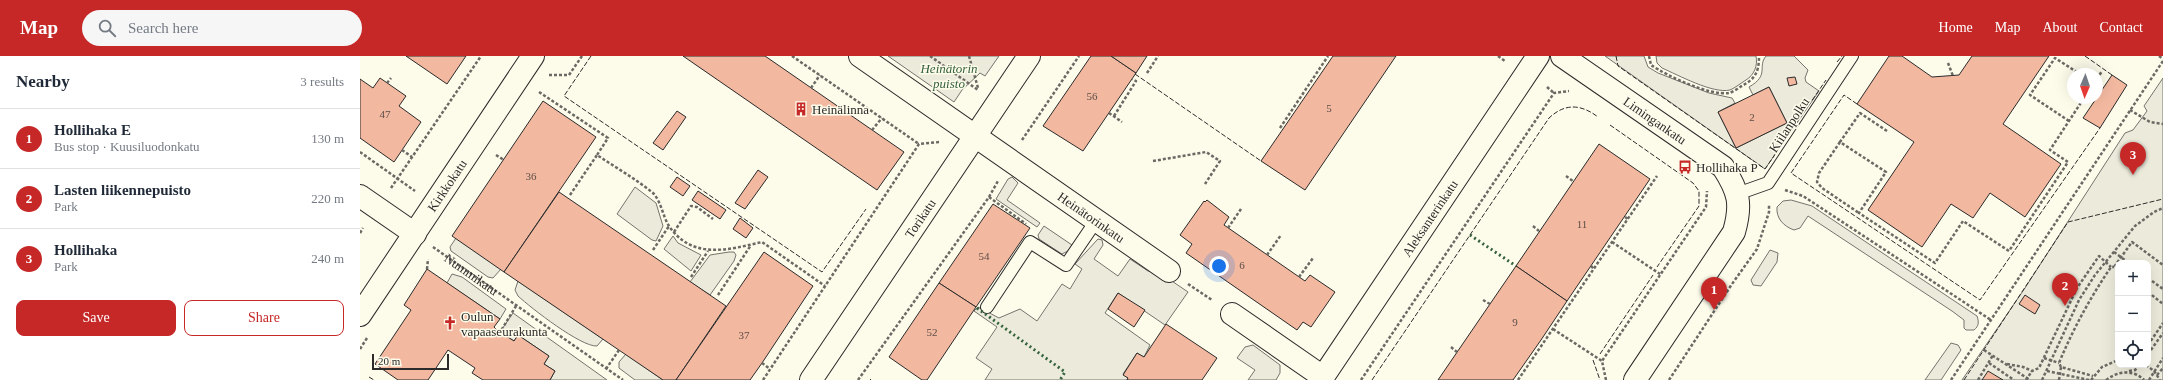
<!DOCTYPE html>
<html lang="en">
<head>
<meta charset="utf-8">
<style>
	:root { --surface:#fff; --page:#f6f6f7; --text:#1f2937; --muted:#747a83; --line:#e0e1e3; --accent:#c62828 }
	body { margin:0; font-family:Georgia,serif; background:var(--page); color:var(--text) }
	.controls { position:absolute; right:12px; bottom:12px; display:grid; overflow:hidden; border-radius:8px; box-shadow:0 4px 16px #0002 }
	.controls button { width:36px; height:36px; display:grid; place-items:center; padding:0; border:0; border-bottom:1px solid var(--line); background:var(--surface); color:var(--text); font:20px sans-serif }
	.compass { position:absolute; left:1707px; top:12px; width:36px; height:36px; border-radius:50%; background:var(--surface); box-shadow:0 4px 16px #0002; rotate:182deg }
	.scale { position:absolute; left:12px; bottom:10px; width:77px; box-sizing:border-box; padding-left:4px; border:2px solid #2b2b2b; border-top:0; font-size:11px; line-height:14px; white-space:nowrap; color:#2b2b2b; -webkit-text-stroke:3px #fdfbea; paint-order:stroke }
	.you { position:absolute; left:859px; top:210px; width:14px; height:14px; margin:-10px; border:3px solid #fff; border-radius:50%; background:#1a73e8; box-shadow:0 0 0 6px #1a73e833 }
	.badge { display:grid; place-items:center; width:26px; height:26px; border-radius:50%; background:var(--accent); color:#fff; font-size:13px; font-weight:700 }
	.pin { position:absolute; translate:-50% -33px; filter:drop-shadow(0 1px 2px #0008) }
	.pin::after { content:''; position:absolute; top:21px; width:14px; height:12px; background:inherit; clip-path:polygon(0 0,100% 0,50% 100%) }
	.list { margin:0; padding:0; list-style:none }
	h2 { display:flex; justify-content:space-between; align-items:center; height:52px; margin:0; padding:0 16px; font-size:17px }
	h2 small { font-size:13px; font-weight:400; color:var(--muted) }
	.list li { display:grid; grid-template-columns:26px 1fr auto; gap:12px; align-items:center; box-sizing:border-box; height:60px; padding:0 16px; border-top:1px solid var(--line) }
	.list b { display:block; font-size:15px; white-space:nowrap }
	.list p { margin:0; font-size:13px; white-space:nowrap; color:var(--muted) }
	.list em { font-size:13px; font-style:normal; color:var(--muted) }
	.actions { display:flex; gap:8px; padding:12px 16px }
	.actions a { flex:1; padding:9px 0; border:1px solid var(--accent); border-radius:8px; text-align:center; font-size:14px; color:var(--accent) }
	.actions .main { background:var(--accent); color:#fff }
	.icon { flex:none; width:22px; height:22px; fill:none; stroke:currentColor; stroke-width:2; stroke-linecap:round; stroke-linejoin:round }
	.map { position:relative; flex:none; width:1803px; height:324px; overflow:hidden }
	header { display:flex; align-items:center; gap:24px; box-sizing:border-box; height:56px; padding:0 20px; background:var(--accent); color:#fff }
	header strong { font-size:19px }
	nav { display:flex; gap:22px; margin-inline-start:auto; font-size:14px }
	.search { width:280px; height:36px; background:var(--page); display:flex; align-items:center; gap:10px; box-sizing:border-box; padding:0 14px; border-radius:22px; color:var(--muted); font-size:15px }
	main { display:flex }
	aside { flex:1; background:var(--surface) }
	.map>svg:first-child { display:block }
	.green { fill:#ecebdb; stroke:#74746e; fill-rule:evenodd }
	.building { fill:#f2b8a0; stroke:#2b2b2b }
	.lines { fill:none; stroke-linecap:round; stroke-linejoin:round }
	.lane-casing { stroke:#2b2b2b; stroke-width:14 }
	.street-casing { stroke:#2b2b2b; stroke-width:24 }
	.secondary-casing { stroke:#2b2b2b; stroke-width:24 }
	.path { stroke:#6a6964; stroke-width:2.5; stroke-dasharray:3 2; stroke-linecap:butt }
	.lane { stroke:#fdfbea; stroke-width:12 }
	.street { stroke:#fdfbea; stroke-width:22 }
	.secondary { stroke:#fdfbea; stroke-width:22 }
	.hedge { stroke:#34623c; stroke-width:3; stroke-dasharray:2 3; stroke-linecap:butt }
	.fence { stroke:#2b2b2b; stroke-width:1; stroke-dasharray:5 2; stroke-linecap:butt }
	.labels { text-anchor:middle; dominant-baseline:central; stroke-width:3; stroke-linejoin:round; paint-order:stroke }
	.number-label { font-size:11px; fill:#5d4e48 }
	.park-label { font-size:13px; font-style:italic; fill:#34623c; stroke:#fdfbea }
	.poi-label { font-size:13px; fill:#2b2b2b; stroke:#fdfbea; text-anchor:start }
	.street-label { font-size:13px; fill:#2b2b2b; stroke:#fdfbea }
</style>
</head>
<body>
<header>
<strong>Map</strong>
<div class="search"><svg class="icon" aria-label="search" viewBox="0 0 24 24"><circle cx="10" cy="10" r="6"/><path d="M15 15l6 6"/></svg>Search here</div>
<nav><a>Home</a><a>Map</a><a>About</a><a>Contact</a></nav>
</header>
<main>
<aside>
<h2>Nearby<small>3 results</small></h2>
<ul class="list">
<li><span class="badge">1</span><div><b>Hollihaka E</b><p>Bus stop · Kuusiluodonkatu</p></div><em>130 m</em></li>
<li><span class="badge">2</span><div><b>Lasten liikennepuisto</b><p>Park</p></div><em>220 m</em></li>
<li><span class="badge">3</span><div><b>Hollihaka</b><p>Park</p></div><em>240 m</em></li>
</ul>
<div class="actions"><a class="main">Save</a><a>Share</a></div>
</aside>
<div class="map">
<svg width="1803" height="324" viewBox="0 0 1803 324">
	<rect width="100%" height="100%" fill="#fdfbea"/>
	<g class="green">
		<path d="M 528,0 L 639,0 L 625,20 L 620,17 L 602,34 L 594,46 Z"/>
		<path d="M 1245,0 L 1284,0 L 1288,11 L 1298,17 L 1349,37 L 1372,42 L 1375,47 L 1358,56 L 1376,92 L 1427,67 L 1409,31 L 1393,39 L 1389,31 C 1410,19 1397,11 1406,0 L 1434,0 L 1448,14 L 1445,22 L 1446,26 L 1459,35 L 1405,113 Z"/>
		<path d="M 1296,0 L 1396,0 C 1398,10 1394,19 1386,24 C 1381,27 1375,32 1370,34 C 1353,38 1318,19 1302,12 L 1297,7 Z"/>
		<path d="M 1803,22 L 1803,324 L 1602,324 L 1665,232 L 1765,77 L 1773,74 L 1787,55 L 1784,50 ZM 1758,207 L 1788,207 L 1788,309 L 1758,309 Z"/>
		<path d="M 652,121 L 658,127 L 647,144 L 680,167 L 677,171 L 636,143 L 648,123 Z"/>
		<path d="M 275,131 L 296,147 L 303,170 L 296,185 L 292,184 L 257,158 Z"/>
		<path d="M 1431,144 L 1452,150 L 1617,260 C 1619,266 1619,270 1614,274 L 1606,274 L 1604,272 L 1604,264 L 1592,255 L 1448,160 L 1440,172 L 1434,174 C 1423,170 1416,162 1417,151 L 1423,145 Z"/>
		<path d="M 684,170 L 712,189 L 708,195 L 702,198 L 679,183 L 678,179 Z"/>
		<path d="M 313,180 L 318,187 L 341,199 L 331,215 L 304,193 Z"/>
		<path d="M 96,182 L 141,213 L 133,222 L 128,221 L 91,195 L 90,191 Z"/>
		<path d="M 738,183 L 742,184 L 743,189 L 734,203 L 758,220 L 770,203 L 788,215 L 800,217 L 828,236 L 805,269 L 758,237 L 745,257 L 790,289 L 784,301 L 777,297 L 763,318 L 768,322 L 767,324 L 625,324 L 632,313 L 616,302 L 637,271 L 614,255 L 618,251 L 639,262 L 660,253 L 677,265 L 702,228 L 710,233 L 722,213 L 715,208 Z"/>
		<path d="M 1410,194 L 1418,197 L 1417,206 L 1401,230 L 1393,229 L 1391,224 Z"/>
		<path d="M 369,196 L 374,196 L 376,199 L 374,205 L 350,239 L 330,226 L 350,199 Z"/>
		<path d="M 92,218 L 102,221 L 146,253 L 140,263 L 87,227 Z"/>
		<path d="M 158,225 L 243,283 L 237,290 C 221,291 171,252 158,240 L 155,234 Z"/>
		<path d="M 153,257 L 247,324 L 190,324 L 195,315 L 184,308 L 189,300 L 158,279 L 154,285 L 140,276 Z"/>
		<path d="M 1591,287 L 1598,289 L 1601,294 L 1581,324 L 1565,324 Z"/>
		<path d="M 893,289 L 920,309 L 920,317 L 916,324 L 888,324 L 895,314 L 877,302 L 885,291 Z"/>
		<path d="M 266,298 L 303,324 L 275,324 L 259,312 L 259,306 Z"/>
	</g>
	<g class="building">
		<path d="M 46,0 L 106,0 L 87,28 Z"/>
		<path d="M 323,0 L 405,0 L 544,96 L 517,134 Z"/>
		<path d="M 731,0 L 751,0 L 776,17 L 723,95 L 683,70 Z"/>
		<path d="M 751,0 L 787,0 L 776,17 Z"/>
		<path d="M 973,0 L 1036,0 L 945,134 L 901,105 Z"/>
		<path d="M 1529,0 L 1542,0 L 1572,21 L 1599,19 L 1612,0 L 1689,0 L 1643,68 L 1701,108 L 1665,161 L 1630,137 L 1613,162 L 1591,148 L 1562,191 L 1508,154 L 1554,86 L 1497,48 Z"/>
		<path d="M 1752,19 L 1767,29 L 1740,72 L 1723,62 Z"/>
		<path d="M 1435,21 L 1437,28 L 1429,30 L 1427,22 Z"/>
		<path d="M 20,22 L 46,40 L 39,50 L 61,66 L 34,106 L 0,82 L 0,23 L 13,32 Z"/>
		<path d="M 1409,31 L 1427,67 L 1376,92 L 1358,56 Z"/>
		<path d="M 183,45 L 236,81 L 144,216 L 92,180 Z"/>
		<path d="M 317,55 L 326,61 L 303,94 L 293,87 Z"/>
		<path d="M 1239,88 L 1290,123 L 1207,245 L 1156,210 Z"/>
		<path d="M 398,114 L 408,121 L 385,153 L 375,147 Z"/>
		<path d="M 317,121 L 330,130 L 323,140 L 310,131 Z"/>
		<path d="M 338,135 L 366,154 L 360,163 L 332,144 Z"/>
		<path d="M 199,136 L 366,250 L 316,324 L 303,324 L 144,216 Z"/>
		<path d="M 847,144 L 869,161 L 864,169 L 945,225 L 950,219 L 975,236 L 951,271 L 943,266 L 937,274 L 826,197 L 832,188 L 820,179 L 844,145 L 845,146 Z"/>
		<path d="M 633,148 L 670,172 L 616,251 L 579,227 Z"/>
		<path d="M 380,162 L 393,172 L 386,182 L 373,173 Z"/>
		<path d="M 404,196 L 453,230 L 402,307 L 390,324 L 316,324 Z"/>
		<path d="M 1156,210 L 1207,245 L 1181,284 L 1153,324 L 1078,324 Z"/>
		<path d="M 67,213 L 140,263 L 134,271 L 138,275 L 135,279 L 137,280 L 140,276 L 154,285 L 158,279 L 189,300 L 184,308 L 195,315 L 190,324 L 123,324 L 112,317 L 115,312 L 88,294 L 68,324 L 38,324 L 15,308 L 51,254 L 44,249 Z"/>
		<path d="M 579,227 L 616,251 L 567,324 L 562,324 L 529,301 Z"/>
		<path d="M 758,237 L 785,254 L 774,271 L 748,253 Z"/>
		<path d="M 1665,239 L 1680,249 L 1675,258 L 1659,248 Z"/>
		<path d="M 806,268 L 857,302 L 842,324 L 767,324 L 768,322 L 763,319 L 777,297 L 784,301 Z"/>
		<path d="M 1628,315 L 1643,324 L 1622,324 Z"/>
	</g>
	<g class="lines">
		<g class="lane-casing">
			<g id="lane">
				<path d="M 1377,138 L 1408,127 L 1492,0"/>
				<path d="M 627,251 L 670,186 L 706,209 L 736,165"/>
			</g>
		</g>
		<g class="street-casing">
			<g id="street">
				<path id="s2" d="M 500,0 L 809,215"/>
				<path id="s3" d="M 1202,0 L 1363,111 C 1379,136 1382,148 1374,176 L 1275,324"/>
				<path d="M 0,140 L 55,178"/>
				<path d="M 872,258 L 963,321"/>
				<path id="s4" d="M 0,259 L 173,0"/>
				<path id="s5" d="M 451,324 L 669,0"/>
			</g>
		</g>
		<g class="secondary-casing">
			<g id="secondary">
				<path id="s6" d="M 961,324 L 1178,0"/>
			</g>
		</g>
		<g class="path">
			<path d="M 432,0 L 559,88"/>
			<path d="M 570,0 L 618,34"/>
			<path d="M 609,0 L 618,32"/>
			<path d="M 1138,0 L 1145,5"/>
			<path d="M 1289,0 L 1291,9 C 1307,20 1350,40 1369,37 C 1373,36 1377,33 1380,31 C 1395,23 1399,17 1399,0"/>
			<path d="M 1799,0 L 1803,3"/>
			<path d="M 1588,7 L 1593,20"/>
			<path d="M 787,17 L 798,0"/>
			<path d="M 189,19 L 209,19 L 222,0"/>
			<path d="M 1737,23 L 1742,15"/>
			<path d="M 27,27 L 31,22"/>
			<path d="M 1187,31 L 1194,37"/>
			<path d="M 451,32 L 460,19"/>
			<path d="M 179,36 L 248,82 L 237,99 C 255,111 276,123 293,137 C 301,145 303,161 309,170 C 332,204 368,194 402,186 L 465,230"/>
			<path d="M 1770,54 L 1790,66 L 1803,68"/>
			<path d="M 749,57 L 762,66"/>
			<path d="M 754,60 L 776,25 L 772,23"/>
			<path d="M 1709,65 L 1670,39 L 1695,2 L 1720,18"/>
			<path d="M 920,72 L 968,0"/>
			<path d="M 512,74 L 522,62"/>
			<path d="M 1527,75 L 1500,57 L 1480,86 L 1526,116 L 1499,157 L 1575,207 L 1603,165 L 1649,195 L 1708,106 L 1690,94 L 1724,42"/>
			<path d="M 662,84 L 719,0"/>
			<path d="M 1480,86 L 1459,117 L 1457,126 L 1462,132 L 1499,157"/>
			<path d="M 42,94 L 52,101"/>
			<path d="M 0,96 L 55,135"/>
			<path d="M 136,99 L 144,104"/>
			<path d="M 793,105 L 846,96 L 860,105 L 845,128"/>
			<path d="M 1206,120 L 1213,125"/>
			<path d="M 31,132 L 121,0"/>
			<path d="M 1425,134 L 1443,140 L 1631,264"/>
			<path d="M 210,139 L 237,99"/>
			<path d="M 629,141 L 666,168"/>
			<path d="M 1265,161 L 1268,163"/>
			<path d="M 1173,170 L 1179,175"/>
			<path d="M 868,172 L 881,153"/>
			<path d="M 314,176 L 331,150 L 337,151 L 353,163"/>
			<path d="M 0,177 L 3,172"/>
			<path d="M 1252,186 L 1300,218"/>
			<path id="s1" d="M 73,191 L 263,324"/>
			<path d="M 293,194 L 309,170"/>
			<path d="M 1754,196 L 1769,207"/>
			<path d="M 907,199 L 921,179"/>
			<path d="M 1231,210 L 1234,213"/>
			<path d="M 67,213 L 68,203"/>
			<path d="M 1758,213 L 1754,211 L 1772,186 L 1803,209"/>
			<path d="M 331,221 L 348,195"/>
			<path d="M 939,221 L 953,202"/>
			<path d="M 1788,222 L 1803,233"/>
			<path d="M 828,228 L 852,244"/>
			<path d="M 1788,236 L 1803,248"/>
			<path d="M 358,239 L 391,189"/>
			<path d="M 1123,244 L 1130,248"/>
			<path d="M 1193,273 L 1242,305"/>
			<path d="M 139,278 L 156,250"/>
			<path d="M 1788,289 L 1803,267"/>
			<path d="M 1091,291 L 1097,296"/>
			<path d="M 0,293 L 7,282"/>
			<path d="M 1624,294 L 1670,324"/>
			<path d="M 1788,298 L 1803,277"/>
			<path d="M 1684,302 L 1699,307"/>
			<path d="M 402,307 L 410,313"/>
			<path d="M 1629,307 L 1654,324"/>
			<path d="M 1647,308 L 1663,311 L 1672,315 L 1679,312 L 1717,232 L 1739,200 L 1751,211"/>
			<path d="M 1786,309 L 1794,315 L 1800,324"/>
			<path d="M 1701,311 L 1699,307 C 1713,273 1730,242 1751,211 L 1754,211"/>
			<path d="M 246,313 L 259,294"/>
			<path d="M 1687,315 L 1729,324"/>
			<path d="M 1769,315 L 1775,314 L 1780,309"/>
			<path d="M 1797,319 L 1803,312"/>
			<path d="M 403,324 L 559,88 L 580,86"/>
			<path d="M 498,324 L 629,141 L 638,125"/>
			<path d="M 1001,324 L 1194,37 L 1209,35"/>
			<path d="M 1158,324 L 1297,120"/>
			<path d="M 1246,324 L 1242,305 L 1346,151 L 1347,135"/>
			<path d="M 1309,324 L 1372,228 L 1397,193 L 1409,156 L 1409,148"/>
			<path d="M 1591,324 L 1803,5"/>
			<path d="M 1618,324 L 1633,299"/>
			<path d="M 1666,324 L 1672,315"/>
			<path d="M 1682,324 L 1719,244 L 1735,219 L 1775,170 L 1794,156 L 1803,152"/>
			<path d="M 1699,324 L 1701,311 L 1733,320"/>
			<path d="M 1731,324 L 1742,311 L 1758,304"/>
			<path d="M 1746,324 C 1758,315 1773,313 1784,324"/>
			<path d="M 1789,324 L 1803,302"/>
		</g>
		<use href="#lane" class="lane"/>
		<use href="#street" class="street"/>
		<use href="#secondary" class="secondary"/>
		<g class="hedge">
			<path d="M 1110,179 L 1156,210"/>
			<path d="M 617,252 L 705,316 L 700,324"/>
		</g>
		<g class="fence">
			<path d="M 231,0 L 204,40 L 462,216 L 506,153"/>
			<path d="M 1256,0 L 1258,10 L 1405,113 L 1466,24"/>
			<path d="M 1725,0 L 1752,19"/>
			<path d="M 1477,6 L 1482,0"/>
			<path d="M 775,18 L 901,105"/>
			<path d="M 1497,48 L 1484,39 L 1431,117 L 1620,244 L 1740,72"/>
			<path d="M 1250,69 L 1333,127 L 1339,135 L 1339,150 L 1297,211"/>
			<path d="M 1240,298 L 1293,219"/>
			<path d="M 1233,304 L 1240,324"/>
			<path d="M 9,321 L 14,324"/>
			<path d="M 510,323 L 511,324"/>
			<path d="M 1012,324 L 1189,62 C 1205,47 1221,48 1238,61"/>
			<path d="M 1604,324 L 1708,166 L 1803,143"/>
		</g>
	</g>
	<defs>
		<g id="building-bare" transform="scale(1.08)"><path d="M-4-6H4V6H1V3H-1V6H-4ZM-2.5-4.3h1.7v1.8h-1.7ZM.8-4.3h1.7v1.8H.8ZM-2.5-1h1.7V.8h-1.7ZM.8-1h1.7V.8H.8Z" fill="#c62828" stroke="#fdfbea" stroke-width="2.5" paint-order="stroke"/></g>
		<g id="bus-bare" transform="scale(1.08)"><path d="M-5-6H5V4H4V6H2V4H-2V6H-4V4H-5ZM-3.5-4V0h7V-4ZM-3.5 1.2v1.5H-2V1.2ZM2 1.2v1.5H3.5V1.2Z" fill="#c62828" stroke="#fdfbea" stroke-width="2.5" paint-order="stroke"/></g>
		<g id="church-bare" transform="scale(1.08)"><path d="M-1.2-6h2.4v3.5h3.3v2.4h-3.3V6h-2.4V-.1h-3.3v-2.4h3.3Z" fill="#c62828" stroke="#fdfbea" stroke-width="2.5" paint-order="stroke"/></g>
	</defs>
	<g fill-rule="evenodd">
		<use href="#building-bare" x="441" y="53"/>
		<use href="#bus-bare" x="1325" y="111"/>
		<use href="#church-bare" x="90" y="267"/>
	</g>
	<g class="labels">
		<g class="number-label">
			<text x="732" y="40">56</text>
			<text x="969" y="52">5</text>
			<text x="25" y="58">47</text>
			<text x="1392" y="61">2</text>
			<text x="171" y="120">36</text>
			<text x="1222" y="168">11</text>
			<text x="624" y="200">54</text>
			<text x="882" y="209">6</text>
			<text x="1155" y="266">9</text>
			<text x="572" y="276">52</text>
			<text x="384" y="279">37</text>
		</g>
		<g class="park-label">
			<text x="589" y="12">Heinätorin<tspan x="589" dy="15">puisto</tspan></text>
		</g>
		<g class="poi-label">
			<text x="452" y="53">Heinälinna</text>
			<text x="1336" y="111">Hollihaka P</text>
			<text x="101" y="260">Oulun<tspan x="101" dy="15">vapaaseurakunta</tspan></text>
		</g>
		<g class="street-label">
			<text stroke="none"><textPath href="#s3" startOffset="113">Limingankatu</textPath></text>
			<text transform="translate(1429 69) rotate(-57)">Kiilanpolku</text>
			<text stroke="none"><textPath href="#s4" startOffset="156">Kirkkokatu</textPath></text>
			<text stroke="none"><textPath href="#s2" startOffset="282">Heinätorinkatu</textPath></text>
			<text stroke="none"><textPath href="#s5" startOffset="195">Torikatu</textPath></text>
			<text stroke="none"><textPath href="#s6" startOffset="195">Aleksanterinkatu</textPath></text>
			<text stroke="none"><textPath href="#s1" startOffset="47">Nummikatu</textPath></text>
		</g>
	</g>
</svg>
<div class="controls">
<button>+</button>
<button>−</button>
<button><svg class="icon" aria-label="locate" viewBox="0 0 24 24"><circle cx="12" cy="12" r="6"/><path d="M12 2v4M12 18v4M2 12h4M18 12h4"/></svg></button>
</div>
<svg class="compass" viewBox="-18 -18 36 36"><path d="M0-13l5 13h-10z" fill="#e53935"/><path d="M0 13l5-13h-10z" fill="#747a83"/></svg>
<div class="scale">20 m</div>
<div class="you"></div>
<div class="pin badge" style="left:1354px;top:254px">1</div>
<div class="pin badge" style="left:1705px;top:250px">2</div>
<div class="pin badge" style="left:1773px;top:119px">3</div>
</div>
</main>
</body>
</html>
